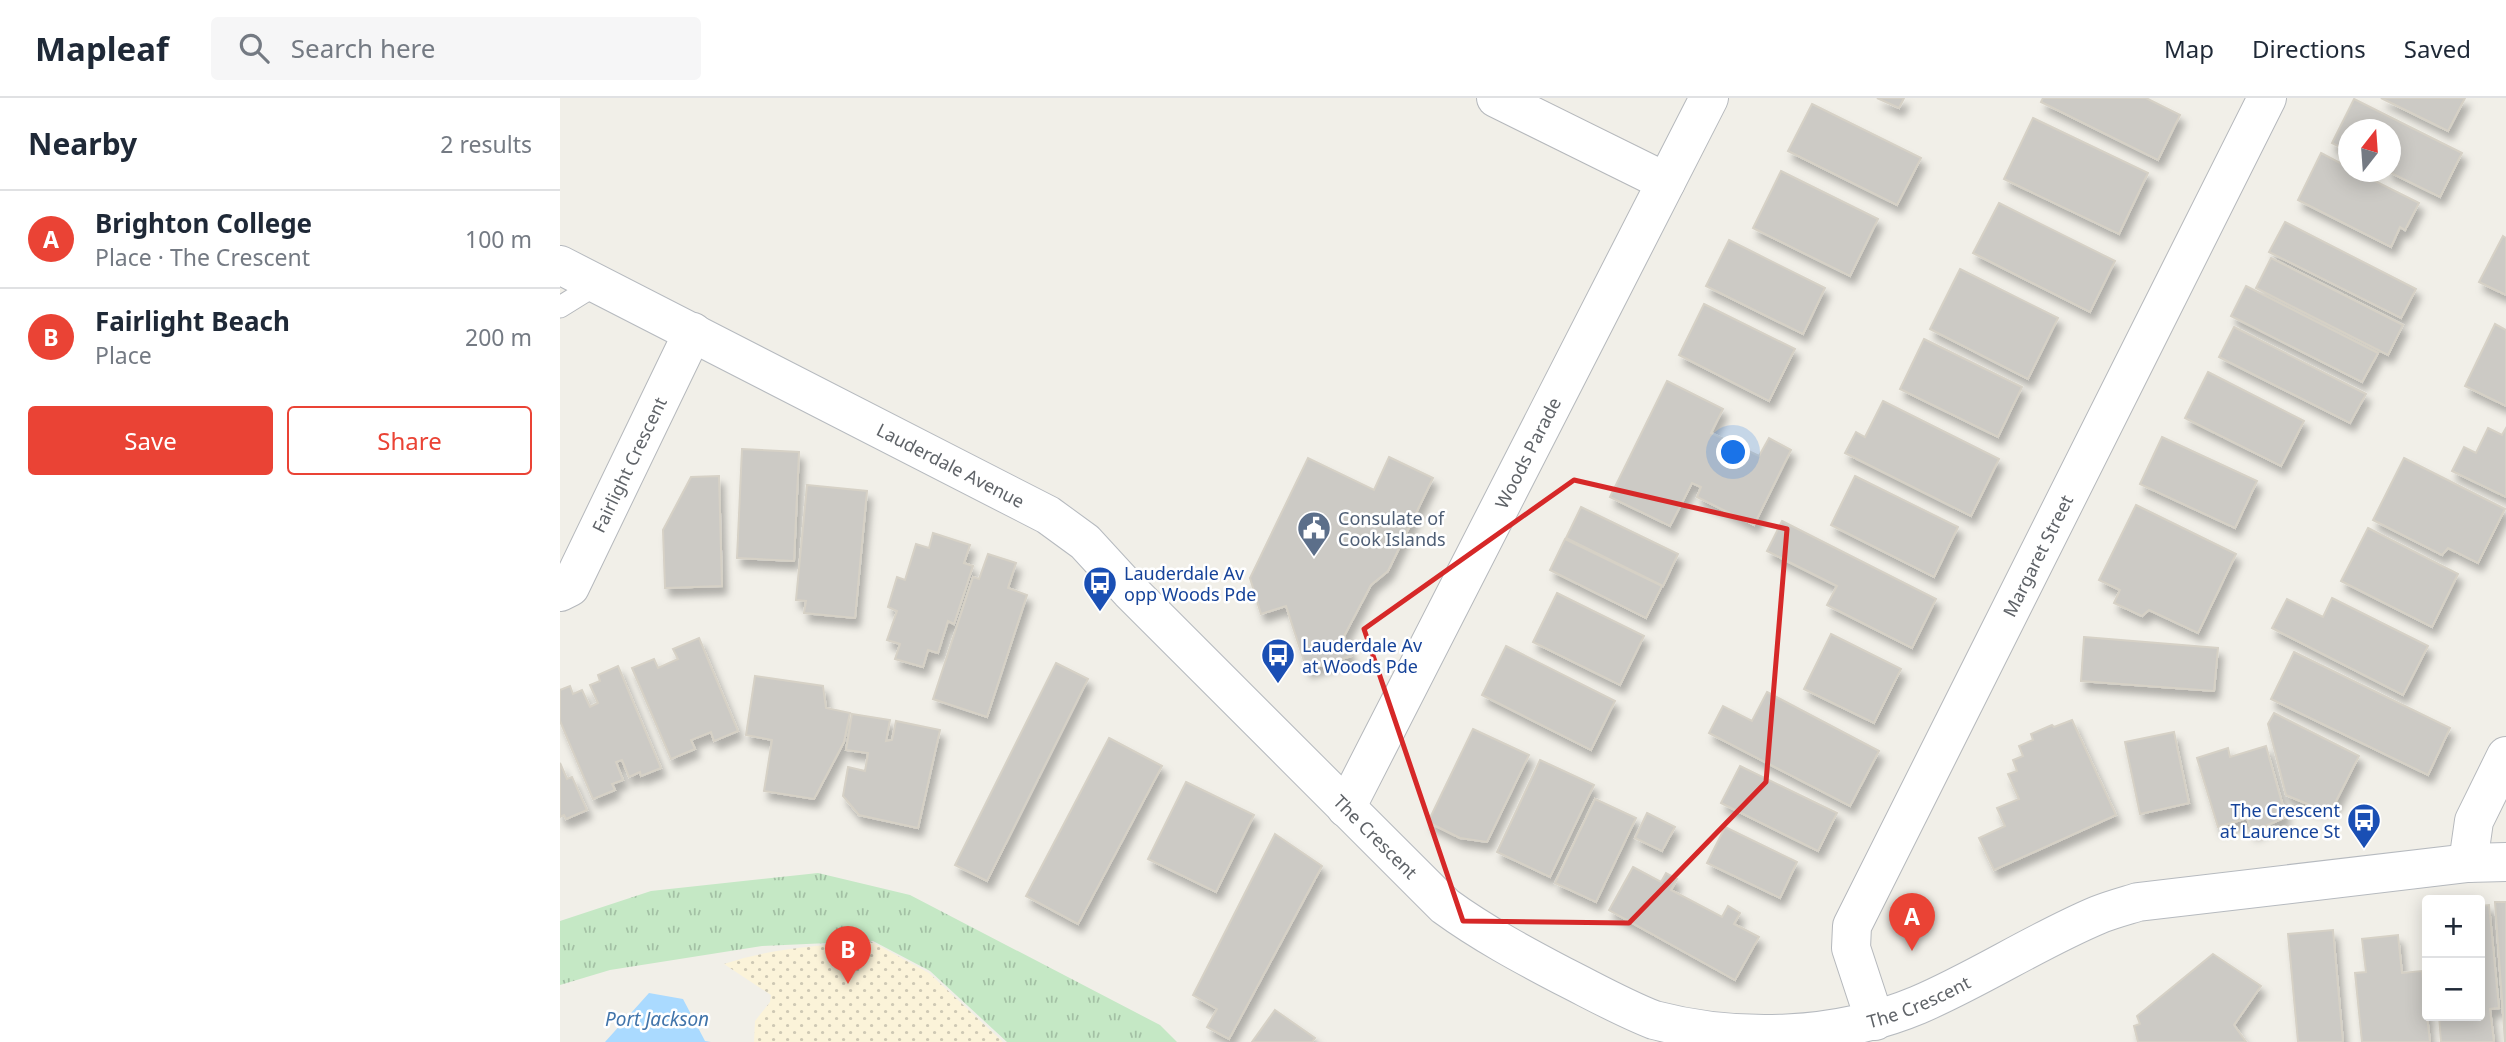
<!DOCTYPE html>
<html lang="en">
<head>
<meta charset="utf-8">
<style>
	:root { --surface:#fff; --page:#f6f6f7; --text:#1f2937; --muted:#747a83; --line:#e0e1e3; --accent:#ea4335 }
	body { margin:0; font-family:"Noto Sans",sans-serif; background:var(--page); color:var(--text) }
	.controls { position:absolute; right:21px; bottom:21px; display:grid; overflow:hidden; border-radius:7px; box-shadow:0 4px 18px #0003 }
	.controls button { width:63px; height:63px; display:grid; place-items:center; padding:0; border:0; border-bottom:2px solid var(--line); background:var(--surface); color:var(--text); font:35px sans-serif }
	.compass { position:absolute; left:1778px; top:21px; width:63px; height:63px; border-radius:50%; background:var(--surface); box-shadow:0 4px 18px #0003; rotate:17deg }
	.you { position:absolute; left:1174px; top:355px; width:24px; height:24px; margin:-18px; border:5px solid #fff; border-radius:50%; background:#1a73e8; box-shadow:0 0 0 10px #1a73e833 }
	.badge { display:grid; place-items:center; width:46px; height:46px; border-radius:50%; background:var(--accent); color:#fff; font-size:23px; font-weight:700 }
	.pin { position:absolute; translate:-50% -58px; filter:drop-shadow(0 2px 4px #0008) }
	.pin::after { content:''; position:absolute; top:37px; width:24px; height:21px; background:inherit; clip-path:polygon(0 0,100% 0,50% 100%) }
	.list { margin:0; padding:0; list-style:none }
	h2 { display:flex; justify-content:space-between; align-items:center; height:91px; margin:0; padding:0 28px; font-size:30px }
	h2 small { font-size:23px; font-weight:400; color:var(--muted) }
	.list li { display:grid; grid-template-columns:46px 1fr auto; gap:21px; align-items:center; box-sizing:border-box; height:98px; padding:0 28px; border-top:2px solid var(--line) }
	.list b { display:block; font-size:26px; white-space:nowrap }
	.list p { margin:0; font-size:23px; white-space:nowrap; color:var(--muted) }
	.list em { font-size:23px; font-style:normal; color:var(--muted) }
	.actions { display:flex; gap:14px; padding:21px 28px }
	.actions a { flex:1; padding:16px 0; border:2px solid var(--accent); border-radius:7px; text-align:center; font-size:24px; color:var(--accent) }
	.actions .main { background:var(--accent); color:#fff }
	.icon { flex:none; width:38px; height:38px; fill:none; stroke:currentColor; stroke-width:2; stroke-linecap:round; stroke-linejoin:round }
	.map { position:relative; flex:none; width:1946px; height:944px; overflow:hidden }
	header { display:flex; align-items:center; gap:42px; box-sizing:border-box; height:98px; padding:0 35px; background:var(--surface); border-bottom:2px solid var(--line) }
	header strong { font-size:33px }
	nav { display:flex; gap:38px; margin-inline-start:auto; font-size:24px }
	.search { width:490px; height:63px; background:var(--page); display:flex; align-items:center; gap:18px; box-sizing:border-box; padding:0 24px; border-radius:7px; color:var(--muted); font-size:26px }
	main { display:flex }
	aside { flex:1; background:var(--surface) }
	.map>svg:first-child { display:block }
	.grass { fill:url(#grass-tufts) }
	.sand { fill:url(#sand-dots) }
	.water { fill:#aadaff }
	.building { fill:#cccac5; stroke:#d6d1c6; stroke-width:2; filter:url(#shadow) }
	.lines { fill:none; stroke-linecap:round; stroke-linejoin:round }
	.service-casing { stroke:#b5b8bc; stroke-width:23 }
	.minor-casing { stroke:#b5b8bc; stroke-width:40 }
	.secondary-casing { stroke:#b6babf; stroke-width:40 }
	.service { stroke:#fff; stroke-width:21 }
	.minor { stroke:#fff; stroke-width:38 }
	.secondary { stroke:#fff; stroke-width:38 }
	.marked { fill:none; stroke:#d62828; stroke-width:5; stroke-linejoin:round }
	.labels { text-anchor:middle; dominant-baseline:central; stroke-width:5; stroke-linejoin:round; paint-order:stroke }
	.street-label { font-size:18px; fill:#5f6368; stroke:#fff }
	.service-label { font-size:18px; fill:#4e5e75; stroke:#fff; text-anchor:start }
	.transit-label { font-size:18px; fill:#164399; stroke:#fff; text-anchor:start }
	.water-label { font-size:19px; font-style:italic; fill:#4174aa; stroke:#fff }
</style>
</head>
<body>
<header>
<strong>Mapleaf</strong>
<div class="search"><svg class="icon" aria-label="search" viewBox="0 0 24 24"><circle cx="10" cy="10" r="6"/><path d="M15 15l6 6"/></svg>Search here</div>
<nav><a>Map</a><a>Directions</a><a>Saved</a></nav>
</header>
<main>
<aside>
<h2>Nearby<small>2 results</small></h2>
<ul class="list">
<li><span class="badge">A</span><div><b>Brighton College</b><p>Place · The Crescent</p></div><em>100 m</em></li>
<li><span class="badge">B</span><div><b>Fairlight Beach</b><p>Place</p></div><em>200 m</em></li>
</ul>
<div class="actions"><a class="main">Save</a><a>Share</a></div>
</aside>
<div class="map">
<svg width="1946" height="944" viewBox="0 0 1946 944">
	<defs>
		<pattern id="grass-tufts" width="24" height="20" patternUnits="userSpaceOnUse" patternTransform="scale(1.75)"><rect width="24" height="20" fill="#c5e8c5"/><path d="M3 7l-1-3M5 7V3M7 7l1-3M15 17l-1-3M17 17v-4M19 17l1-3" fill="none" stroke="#a3c0a4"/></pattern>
		<pattern id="sand-dots" width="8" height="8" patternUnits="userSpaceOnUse" patternTransform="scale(1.75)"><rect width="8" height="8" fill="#fbf3d9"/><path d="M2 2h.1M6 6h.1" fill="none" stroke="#cec8b4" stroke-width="1.8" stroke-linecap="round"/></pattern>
		<filter id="shadow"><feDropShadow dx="4.5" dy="8" stdDeviation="3.5" flood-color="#0004"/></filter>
	</defs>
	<rect width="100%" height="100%" fill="#f1efe8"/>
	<path class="grass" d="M 258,775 L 350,797 L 600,927 L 617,944 L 447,944 L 370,873 L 313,843 L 202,848 L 50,872 L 0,887 L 0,823 L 91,793 Z"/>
	<path class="sand" d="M 310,843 L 369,875 L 443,944 L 194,944 L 195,923 L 210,904 L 211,897 L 164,866 C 210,850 261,848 310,843 Z"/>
	<path class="water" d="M 89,895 L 123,901 L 145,943 L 151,944 L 45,944 Z"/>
	<g class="building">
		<path d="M 1317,0 L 1344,0 L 1339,10 Z"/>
		<path d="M 1483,0 L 1586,0 L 1620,17 L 1598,62 L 1481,4 Z"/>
		<path d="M 1821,0 L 1905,0 L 1888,33 Z"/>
		<path d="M 1794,1 L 1902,55 L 1880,99 L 1829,74 L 1830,32 L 1788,32 L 1788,53 L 1772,45 Z"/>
		<path d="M 1252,6 L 1361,60 L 1337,107 L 1228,53 Z"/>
		<path d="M 1473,20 L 1588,75 L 1559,136 L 1444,81 Z"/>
		<path d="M 1761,55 L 1788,69 L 1788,74 L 1797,74 L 1859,105 L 1845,132 L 1840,129 L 1831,149 L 1738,102 Z"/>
		<path d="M 1221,73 L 1318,121 L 1290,178 L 1193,130 Z"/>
		<path d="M 1439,105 L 1555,163 L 1530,214 L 1413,155 Z"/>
		<path d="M 1725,124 L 1856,191 L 1841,220 L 1709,154 Z"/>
		<path d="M 1943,138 L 1946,140 L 1946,197 L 1919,184 Z"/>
		<path d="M 1169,142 L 1265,190 L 1243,236 L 1146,188 Z"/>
		<path d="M 1711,160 L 1843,227 L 1828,257 L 1696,190 Z"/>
		<path d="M 1400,171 L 1498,220 L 1468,281 L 1370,231 Z"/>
		<path d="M 1686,188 L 1818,255 L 1802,284 L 1671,218 Z"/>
		<path d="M 1144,206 L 1235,251 L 1209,303 L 1119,257 Z"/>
		<path d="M 1935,226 L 1946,232 L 1946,308 L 1905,288 Z"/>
		<path d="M 1674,229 L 1806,296 L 1790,325 L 1659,259 Z"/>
		<path d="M 1364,241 L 1462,289 L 1438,339 L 1340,291 Z"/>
		<path d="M 1648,274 L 1744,323 L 1721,368 L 1625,320 Z"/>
		<path d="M 1107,283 L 1163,311 L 1151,335 L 1199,358 L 1209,340 L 1231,352 L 1194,427 L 1137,399 L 1141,389 L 1132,385 L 1110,428 L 1050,399 Z"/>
		<path d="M 1323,303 L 1439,361 L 1411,418 L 1285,355 L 1296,334 L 1305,339 Z"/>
		<path d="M 1928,330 L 1942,337 L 1946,330 L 1946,399 L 1892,373 L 1904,349 L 1916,355 Z"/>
		<path d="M 1602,339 L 1697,383 L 1675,430 L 1580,386 Z"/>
		<path d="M 182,351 L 239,354 L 234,463 L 177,460 Z"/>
		<path d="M 829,359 L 873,380 L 828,473 L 811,487 L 784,538 L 791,558 L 747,572 L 726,508 L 701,516 L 690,480 L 748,360 L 814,392 Z"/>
		<path d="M 1844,360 L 1945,411 L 1918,465 L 1888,450 L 1882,457 L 1813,422 Z"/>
		<path d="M 159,378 L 162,488 L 105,490 L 103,432 L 131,379 Z"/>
		<path d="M 1295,378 L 1398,429 L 1374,479 L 1271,427 Z"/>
		<path d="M 247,387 L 307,393 L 295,520 L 244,515 L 246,503 L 236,502 Z"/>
		<path d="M 1576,407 L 1676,456 L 1638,535 L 1589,512 L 1582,518 L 1554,505 L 1560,492 L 1539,482 Z"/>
		<path d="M 1021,409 L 1118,456 L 1103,488 L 1006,440 Z"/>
		<path d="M 1222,423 L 1376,501 L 1352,550 L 1267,507 L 1277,488 L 1207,453 Z"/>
		<path d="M 1808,430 L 1898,476 L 1872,529 L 1781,483 Z"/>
		<path d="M 373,435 L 410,447 L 404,465 L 413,468 L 394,526 L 388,523 L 378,555 L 368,552 L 363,569 L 335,561 L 340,546 L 327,542 L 337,513 L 328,509 L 337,479 L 345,482 L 356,446 L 369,450 Z"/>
		<path d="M 1005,441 L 1102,488 L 1086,520 L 990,472 Z"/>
		<path d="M 428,456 L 456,465 L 448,490 L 467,497 L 427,619 L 373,601 L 413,479 L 419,481 Z"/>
		<path d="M 997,495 L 1084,538 L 1060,587 L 973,544 Z"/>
		<path d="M 1772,500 L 1868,548 L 1843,597 L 1712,530 L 1727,501 L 1763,519 Z"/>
		<path d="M 1271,536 L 1341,571 L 1314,625 L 1244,591 Z"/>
		<path d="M 1524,539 L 1658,550 L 1654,593 L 1521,583 Z"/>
		<path d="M 139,540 L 178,633 L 154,643 L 151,634 L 131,642 L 135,651 L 111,661 L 72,570 L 94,561 L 98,570 L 118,561 L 113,551 Z"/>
		<path d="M 946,548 L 1055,603 L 1031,652 L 922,597 Z"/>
		<path d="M 1734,554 L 1890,630 L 1868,677 L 1711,601 Z"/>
		<path d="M 496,565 L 528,581 L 427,783 L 395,767 Z"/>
		<path d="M 58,568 L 101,670 L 81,678 L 80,674 L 69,679 L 62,662 L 56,664 L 63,682 L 52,686 L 55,692 L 33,701 L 0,623 L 0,592 L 10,588 L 13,596 L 22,592 L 30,609 L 38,605 L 30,587 L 40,583 L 38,577 Z"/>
		<path d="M 195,578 L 263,588 L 266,610 L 290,615 L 284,644 L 254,701 L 204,693 L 212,642 L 186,637 Z"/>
		<path d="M 1207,594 L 1319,653 L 1290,708 L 1149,635 L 1163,608 L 1192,623 Z"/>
		<path d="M 1714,615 L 1799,658 L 1774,707 L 1757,710 L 1726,697 L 1708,626 Z"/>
		<path d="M 292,616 L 330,622 L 326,643 L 332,642 L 336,623 L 380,632 L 358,730 L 299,717 L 283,698 L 288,669 L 305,673 L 308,655 L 286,652 Z"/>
		<path d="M 1512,622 L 1556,717 L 1434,772 L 1419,740 L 1445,728 L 1437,710 L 1459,701 L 1448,676 L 1457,673 L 1453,662 L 1463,658 L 1459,648 L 1473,642 L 1471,636 L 1492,627 L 1494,629 Z"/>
		<path d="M 913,631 L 969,657 L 927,744 L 900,740 L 868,724 Z"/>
		<path d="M 1614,634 L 1629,705 L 1580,716 L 1565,644 Z"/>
		<path d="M 549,640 L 602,668 L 518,826 L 466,798 Z"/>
		<path d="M 1706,648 L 1726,719 L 1692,734 L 1687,720 L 1658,729 L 1637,660 L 1668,650 L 1670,659 Z"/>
		<path d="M 980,662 L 1034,687 L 990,779 L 937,754 Z"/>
		<path d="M 0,665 L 7,681 L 12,679 L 27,712 L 6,721 L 4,717 L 0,719 Z"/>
		<path d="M 1180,668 L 1277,715 L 1258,753 L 1161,705 Z"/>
		<path d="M 626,684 L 694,717 L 656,794 L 588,761 Z"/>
		<path d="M 1035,701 L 1076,720 L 1036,804 L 995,785 Z"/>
		<path d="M 1087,715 L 1115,729 L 1102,753 L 1075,740 Z"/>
		<path d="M 1165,729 L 1237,764 L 1220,800 L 1147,765 Z"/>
		<path d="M 715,736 L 762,768 L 669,941 L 647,929 L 657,911 L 633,897 Z"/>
		<path d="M 1073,769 L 1101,784 L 1106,775 L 1117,781 L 1111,792 L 1162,819 L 1168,808 L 1180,815 L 1174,826 L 1199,839 L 1175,882 L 1049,812 Z"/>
		<path d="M 1935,804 L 1946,804 L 1946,944 L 1945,944 Z"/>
		<path d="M 1929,807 L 1939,910 L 1930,911 L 1934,944 L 1881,944 L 1879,918 L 1920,918 L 1920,808 Z"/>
		<path d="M 1773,832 L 1783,944 L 1738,944 L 1728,836 Z"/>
		<path d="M 1838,837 L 1842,875 L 1862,873 L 1870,944 L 1802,944 L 1795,875 L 1806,874 L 1802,841 Z"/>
		<path d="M 1653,856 L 1701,888 L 1674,927 L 1686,944 L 1578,944 L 1574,928 L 1580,926 L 1577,918 Z"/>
		<path d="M 715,912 L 755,940 L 752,944 L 692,944 Z"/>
	</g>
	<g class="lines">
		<g class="service-casing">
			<path id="service" d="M 0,209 L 37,186"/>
		</g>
		<g class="minor-casing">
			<g id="minor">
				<path d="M 936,0 L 1106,84"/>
				<path id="s1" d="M 0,494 L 10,489 L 133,234"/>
				<path id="s2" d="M 786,710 L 1149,0"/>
				<path d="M 1908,765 L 1914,723 L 1946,658"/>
				<path id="s3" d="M 1315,923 L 1291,850 L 1292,828 L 1707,0"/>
			</g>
		</g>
		<g class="secondary-casing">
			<g id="secondary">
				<path id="s4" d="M 0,167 L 488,417 L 525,444 L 570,493 L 885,808 C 922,835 963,857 1003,878 C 1033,893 1063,910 1094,922 C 1178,944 1277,941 1358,907 C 1419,881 1476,843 1538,817 C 1550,812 1565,808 1578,804 L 1908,765 L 1946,764"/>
			</g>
		</g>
		<use href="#service" class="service"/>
		<use href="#minor" class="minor"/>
		<use href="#secondary" class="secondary"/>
	</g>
	<path class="marked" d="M 1014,382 L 1227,431 L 1206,684 L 1069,825 L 903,823 L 804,531 Z"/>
	<defs>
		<g id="civic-pin" transform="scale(1.75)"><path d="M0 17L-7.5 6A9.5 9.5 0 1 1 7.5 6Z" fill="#5c6f8a" stroke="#fff"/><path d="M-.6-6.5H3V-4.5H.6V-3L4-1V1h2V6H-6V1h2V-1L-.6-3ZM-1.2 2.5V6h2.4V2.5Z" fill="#fff"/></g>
		<g id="bus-pin" transform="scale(1.75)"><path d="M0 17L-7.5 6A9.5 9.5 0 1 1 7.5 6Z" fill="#1a4fb4" stroke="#fff"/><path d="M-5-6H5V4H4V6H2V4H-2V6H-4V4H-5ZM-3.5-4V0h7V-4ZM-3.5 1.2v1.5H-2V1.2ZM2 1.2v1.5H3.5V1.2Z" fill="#fff"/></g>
	</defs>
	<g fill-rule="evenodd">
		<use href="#civic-pin" x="754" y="430"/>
		<use href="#bus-pin" x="540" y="485"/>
		<use href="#bus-pin" x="718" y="557"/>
		<use href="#bus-pin" x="1804" y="722"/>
	</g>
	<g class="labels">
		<g class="street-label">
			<text stroke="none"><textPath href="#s2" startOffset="399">Woods Parade</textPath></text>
			<text stroke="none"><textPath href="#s1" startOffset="147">Fairlight Crescent</textPath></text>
			<text stroke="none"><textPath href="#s4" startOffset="439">Lauderdale Avenue</textPath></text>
			<text stroke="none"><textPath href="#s3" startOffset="513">Margaret Street</textPath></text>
			<text stroke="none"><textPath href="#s4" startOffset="1008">The Crescent</textPath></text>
			<text stroke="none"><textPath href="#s4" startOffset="1615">The Crescent</textPath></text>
		</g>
		<g class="service-label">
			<text x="778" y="420">Consulate of<tspan x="778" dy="21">Cook Islands</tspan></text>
		</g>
		<g class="transit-label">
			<text x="564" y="475">Lauderdale Av<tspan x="564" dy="21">opp Woods Pde</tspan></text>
			<text x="742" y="547">Lauderdale Av<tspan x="742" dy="21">at Woods Pde</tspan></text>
			<text x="1780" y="712" text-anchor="end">The Crescent<tspan x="1780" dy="21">at Laurence St</tspan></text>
		</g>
		<g class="water-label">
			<text x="97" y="921">Port Jackson</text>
		</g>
	</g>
</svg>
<div class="controls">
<button>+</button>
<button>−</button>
</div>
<svg class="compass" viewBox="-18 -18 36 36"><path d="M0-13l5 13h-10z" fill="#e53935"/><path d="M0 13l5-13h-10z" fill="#747a83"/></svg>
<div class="you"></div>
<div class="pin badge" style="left:1352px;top:853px">A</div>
<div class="pin badge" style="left:288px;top:886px">B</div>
</div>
</main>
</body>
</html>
